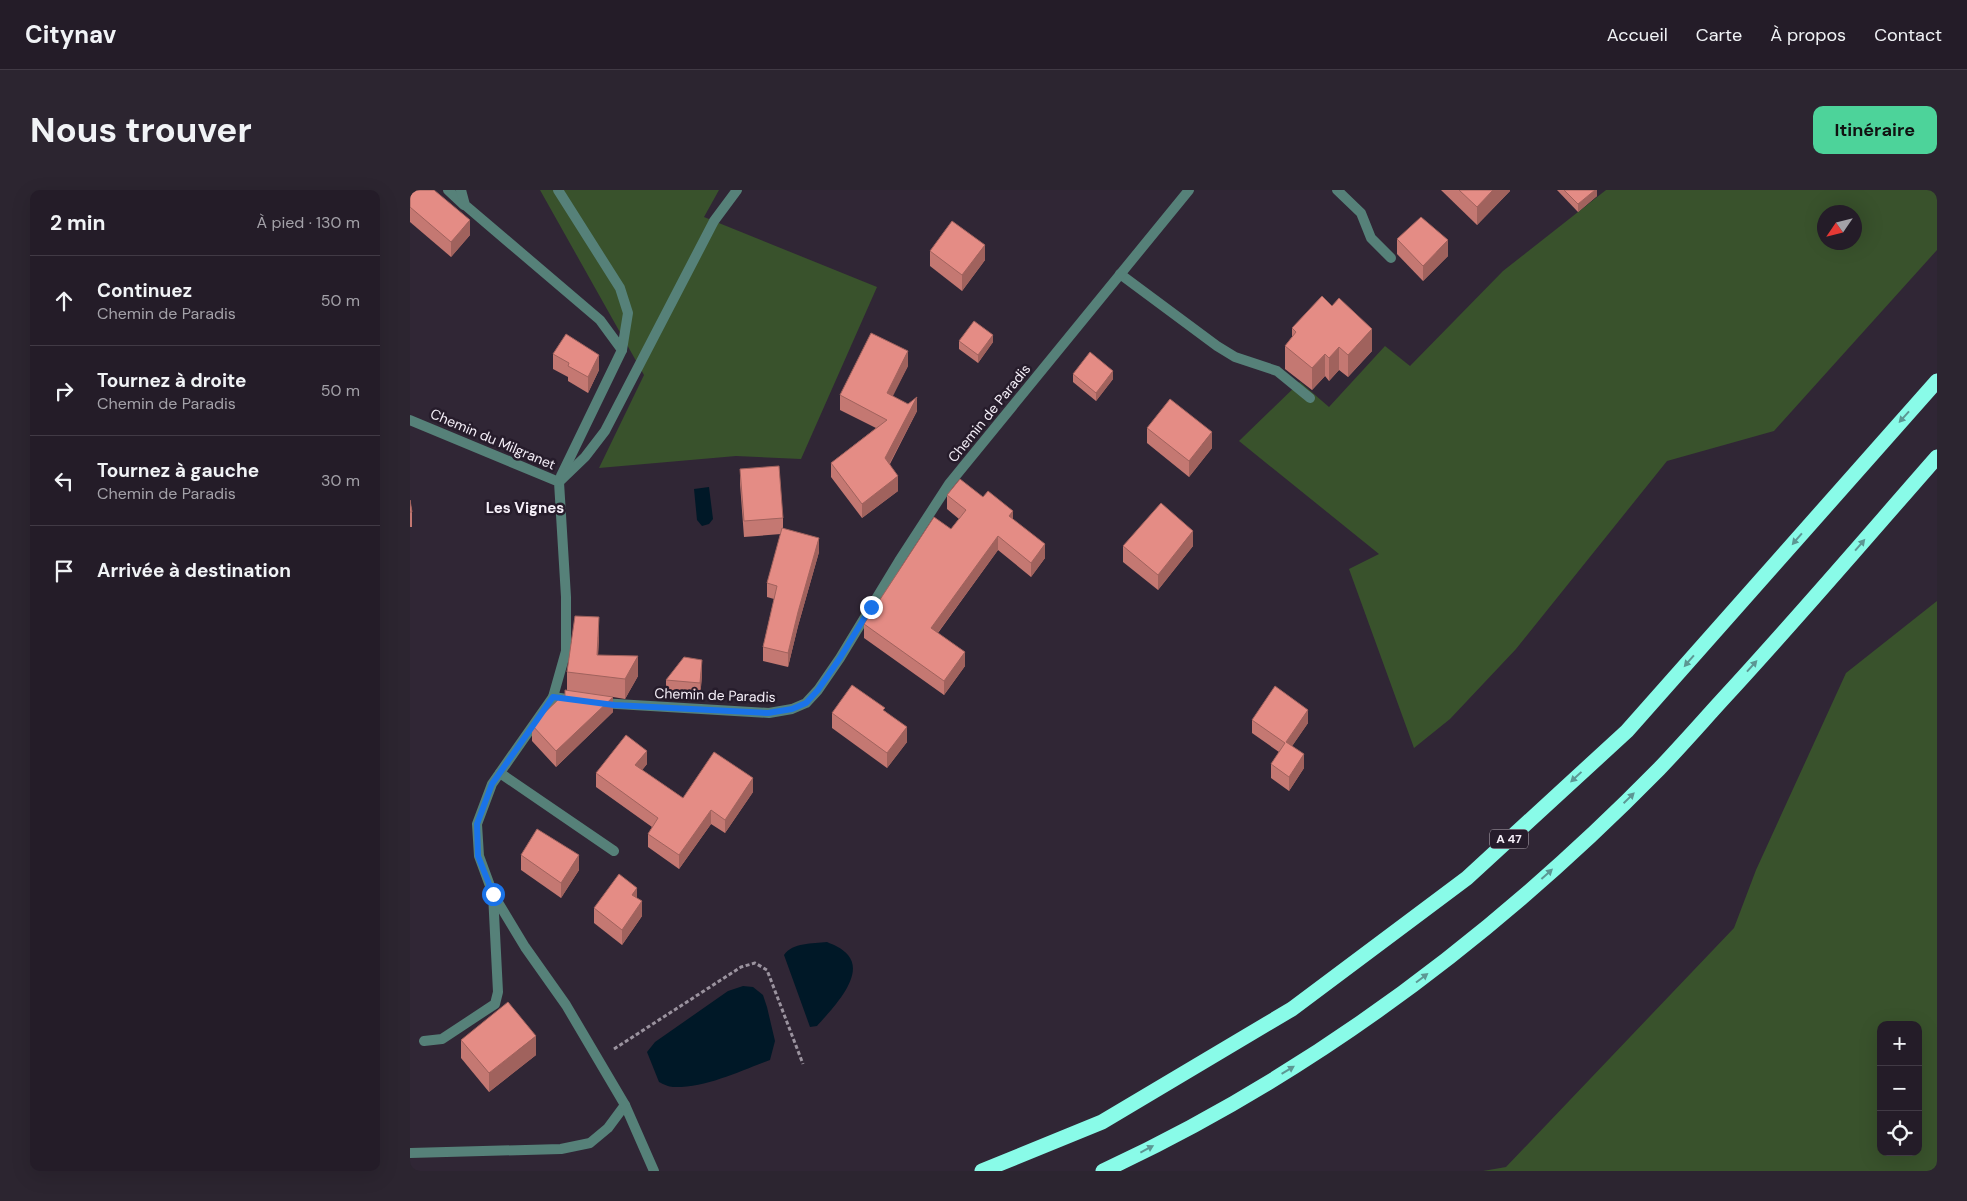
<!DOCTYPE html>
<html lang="fr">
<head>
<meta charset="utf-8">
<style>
	:root { --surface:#241c28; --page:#2c2530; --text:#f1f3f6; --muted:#a3a1a8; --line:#413a45; --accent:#4dd39a }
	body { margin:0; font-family:"DM Sans",sans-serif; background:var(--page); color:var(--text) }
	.controls { position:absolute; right:15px; bottom:15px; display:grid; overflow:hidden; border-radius:10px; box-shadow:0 5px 20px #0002 }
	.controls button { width:45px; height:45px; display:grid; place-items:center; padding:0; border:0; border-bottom:1px solid var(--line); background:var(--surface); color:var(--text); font:25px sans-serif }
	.compass { position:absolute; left:1407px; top:15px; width:45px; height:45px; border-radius:50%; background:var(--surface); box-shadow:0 5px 20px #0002; rotate:235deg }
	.stop { position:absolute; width:15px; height:15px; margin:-11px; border:4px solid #1a73e8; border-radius:50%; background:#fff }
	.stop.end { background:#1a73e8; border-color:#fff; box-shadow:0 1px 5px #0008 }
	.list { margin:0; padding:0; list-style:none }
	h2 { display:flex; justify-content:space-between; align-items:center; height:65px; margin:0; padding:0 20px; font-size:21px }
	h2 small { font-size:16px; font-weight:400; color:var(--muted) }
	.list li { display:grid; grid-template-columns:32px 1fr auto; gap:15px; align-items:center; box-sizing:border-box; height:90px; padding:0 20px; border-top:1px solid var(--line) }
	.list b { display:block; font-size:19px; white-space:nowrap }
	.list p { margin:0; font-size:16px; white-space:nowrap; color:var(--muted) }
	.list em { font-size:16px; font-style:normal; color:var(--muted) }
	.icon { flex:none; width:28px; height:28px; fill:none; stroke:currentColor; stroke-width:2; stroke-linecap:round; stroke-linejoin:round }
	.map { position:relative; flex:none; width:1527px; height:981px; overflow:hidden; border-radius:10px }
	header { display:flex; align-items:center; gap:30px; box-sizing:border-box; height:70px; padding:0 25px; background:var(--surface); border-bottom:1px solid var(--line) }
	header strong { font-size:24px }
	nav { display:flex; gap:28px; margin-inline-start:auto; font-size:18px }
	.intro { display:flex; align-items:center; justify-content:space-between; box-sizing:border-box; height:120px; padding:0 30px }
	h1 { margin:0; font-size:35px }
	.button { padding:12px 22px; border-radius:10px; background:var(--accent); color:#111; font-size:18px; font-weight:700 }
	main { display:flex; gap:30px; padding:0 30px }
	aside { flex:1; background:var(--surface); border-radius:10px; box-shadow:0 5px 20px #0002 }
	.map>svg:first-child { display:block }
	.green { fill:#39522c; fill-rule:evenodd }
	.water { fill:#001827 }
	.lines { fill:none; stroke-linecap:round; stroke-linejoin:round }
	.path { stroke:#9b939f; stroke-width:3; stroke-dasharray:4 2.5; stroke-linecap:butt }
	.service { stroke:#568179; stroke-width:10 }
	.minor { stroke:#568179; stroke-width:10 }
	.motorway { stroke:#89fbe8; stroke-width:15 }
	.wall { fill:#c47872 }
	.shaded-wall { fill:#a0625d }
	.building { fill:#e48c85; stroke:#a0625d }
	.oneway { fill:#5c9793 }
	.route { stroke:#1a73e8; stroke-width:6 }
	.labels { text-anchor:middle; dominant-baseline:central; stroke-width:5; stroke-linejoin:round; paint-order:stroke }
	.shield { fill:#261c2b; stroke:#b8b0bb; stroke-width:1 }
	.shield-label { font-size:12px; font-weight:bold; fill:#f6f0f9 }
	.street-label { font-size:14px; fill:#f6f0f9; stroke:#261c2b }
	.neighbourhood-label { font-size:15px; font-weight:bold; fill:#f6f0f9; stroke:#261c2b }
</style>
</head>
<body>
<header>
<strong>Citynav</strong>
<nav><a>Accueil</a><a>Carte</a><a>À propos</a><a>Contact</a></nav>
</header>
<div class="intro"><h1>Nous trouver</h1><a class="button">Itinéraire</a></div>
<main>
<aside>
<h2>2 min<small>À pied · 130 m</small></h2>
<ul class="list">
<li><svg class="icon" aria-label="ahead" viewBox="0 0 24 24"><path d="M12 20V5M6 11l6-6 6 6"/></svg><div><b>Continuez</b><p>Chemin de Paradis</p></div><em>50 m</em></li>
<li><svg class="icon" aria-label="right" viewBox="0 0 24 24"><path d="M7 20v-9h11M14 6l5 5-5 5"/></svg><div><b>Tournez à droite</b><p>Chemin de Paradis</p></div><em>50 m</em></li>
<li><svg class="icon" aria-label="left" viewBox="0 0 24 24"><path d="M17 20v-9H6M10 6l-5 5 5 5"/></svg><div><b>Tournez à gauche</b><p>Chemin de Paradis</p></div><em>30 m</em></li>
<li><svg class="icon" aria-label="arrive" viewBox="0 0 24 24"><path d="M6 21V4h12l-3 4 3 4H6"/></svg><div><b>Arrivée à destination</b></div></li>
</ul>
</aside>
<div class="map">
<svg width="1527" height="981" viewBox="0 0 1527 981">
	<rect width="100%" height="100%" fill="#302635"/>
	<g class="green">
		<path d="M 130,0 L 309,0 L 294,27 L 467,97 L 391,269 L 326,266 L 189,278 L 234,185 Z"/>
		<path d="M 1196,0 L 1527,0 L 1527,60 L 1364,241 L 1257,271 L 1106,459 L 1040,529 L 1004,558 L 939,379 L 969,364 L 829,251 L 890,192 L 919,217 L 975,156 L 1000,176 L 1093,81 ZM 1414,22 L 1444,22 L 1444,52 L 1414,52 Z"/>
		<path d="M 1527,411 L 1527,981 L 1073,981 L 1096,977 L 1324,738 L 1346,680 L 1436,483 ZM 1471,835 L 1508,835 L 1508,962 L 1471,962 Z"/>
	</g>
	<g class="water">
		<path d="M 299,297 L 303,329 L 299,334 L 292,336 L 287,330 L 284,299 Z"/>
		<path d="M 417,752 C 424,755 432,758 438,765 C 456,786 420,821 407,836 L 400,837 L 374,765 C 383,752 402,754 417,752 Z"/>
		<path d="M 333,796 L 343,797 L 353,805 L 357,817 L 365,851 L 360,870 C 330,881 296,898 263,897 C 259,897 253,894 249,892 L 237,862 L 245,852 L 318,801 Z"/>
	</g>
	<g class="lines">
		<path class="path" d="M 204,859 L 331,777 L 345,773 L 357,780 L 393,874"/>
		<g class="service">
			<path d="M 38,0 L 54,15"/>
			<path d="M 51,0 L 55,15 L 190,130 L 212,160"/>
			<path d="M 148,0 L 210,98 L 218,123 L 212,160 L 151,286"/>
			<path d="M 927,0 L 951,23 L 961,48 L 981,68"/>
			<path d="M 710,84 L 807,156 L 825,167 L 867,181 L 900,208"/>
			<path d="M 0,230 L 149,292 L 156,407 L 156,461 L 143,507"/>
			<path d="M 149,292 L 175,267 L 195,241 L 304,31 L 327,0"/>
			<path d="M 90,583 L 204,661"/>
			<path d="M 14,851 L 32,849 L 85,814 L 88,802 L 83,704"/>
			<path d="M 0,963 L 151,959 L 180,953 L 198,938 L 215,915"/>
		</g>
		<g class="minor">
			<path d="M 164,510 L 143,507 L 82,594 L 67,634 L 69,666 L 83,704 L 115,757 L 156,815 L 215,915 L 244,981"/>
			<path d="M 190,513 L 359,523 L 382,519 L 396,513 L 408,500 L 430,468 L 489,371 L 539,294 L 779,0"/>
		</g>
		<g class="motorway">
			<path d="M 572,981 L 692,932 L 882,819 L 1057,688 L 1217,541 L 1527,191"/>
			<path d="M 693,981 C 902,884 1088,743 1249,579 C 1271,556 1292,532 1313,509 C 1386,430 1456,348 1527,267"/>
		</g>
	</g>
	<g class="wall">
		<path d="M 0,0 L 60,45 L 41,67 L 0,32 Z"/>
		<path d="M 1031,0 L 1100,0 L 1100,1 L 1067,35 Z"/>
		<path d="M 1147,0 L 1187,0 L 1187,6 L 1168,22 Z"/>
		<path d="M 987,49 L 1038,66 L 1013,91 L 987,64 Z"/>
		<path d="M 520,61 L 575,70 L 552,101 L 520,76 Z"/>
		<path d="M 882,138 L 962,161 L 938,187 L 929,180 L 919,191 L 915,186 L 902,200 L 875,179 L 875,156 L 882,147 Z"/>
		<path d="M 549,151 L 583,152 L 568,173 L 549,159 Z"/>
		<path d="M 143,164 L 189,180 L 178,203 L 158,191 L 158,187 L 143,179 Z"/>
		<path d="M 498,176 L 482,206 L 507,221 L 480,274 L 488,301 L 452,328 L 421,287 L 421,273 L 466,238 L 430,220 L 430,205 Z"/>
		<path d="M 663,184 L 703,189 L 686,211 L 663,192 Z"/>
		<path d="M 737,238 L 802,258 L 779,287 L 737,253 Z"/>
		<path d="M 330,279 L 373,328 L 373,338 L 409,362 L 388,436 L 378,477 L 353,471 L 353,457 L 364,409 L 357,407 L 357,393 L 371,344 L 334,347 L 330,294 Z"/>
		<path d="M 537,305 L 603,330 L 635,368 L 621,387 L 588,360 L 528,443 L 555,476 L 534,505 L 454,448 L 454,434 L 541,339 L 549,329 L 537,319 Z"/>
		<path d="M 0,310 L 2,322 L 2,337 L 0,337 Z"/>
		<path d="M 713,356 L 783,356 L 748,400 L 713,372 Z"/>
		<path d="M 189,447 L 188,465 L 228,486 L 215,509 L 203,507 L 203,522 L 146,577 L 122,551 L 122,535 L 155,506 L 157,501 L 157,482 Z"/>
		<path d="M 292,485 L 290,508 L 256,505 L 256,490 Z"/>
		<path d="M 475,521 L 497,552 L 477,578 L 422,538 L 422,523 Z"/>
		<path d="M 842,530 L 898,533 L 882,556 L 894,578 L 879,601 L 861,588 L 861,574 L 869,562 L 842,543 Z"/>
		<path d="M 237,574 L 232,580 L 273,608 L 343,602 L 315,643 L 301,634 L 269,679 L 238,657 L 238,644 L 242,637 L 186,597 L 186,583 Z"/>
		<path d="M 111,665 L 169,680 L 151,708 L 111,680 Z"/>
		<path d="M 227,708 L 232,726 L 212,755 L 184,733 L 184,718 Z"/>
		<path d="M 51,850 L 126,865 L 79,902 L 51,868 Z"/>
	</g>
	<g class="shaded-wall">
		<path d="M 1083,0 L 1100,0 L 1100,1 L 1067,35 L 1067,17 Z"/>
		<path d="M 1185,0 L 1187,0 L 1187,6 L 1168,22 L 1168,14 Z"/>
		<path d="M 60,30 L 60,45 L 41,67 L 41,52 Z"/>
		<path d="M 1038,50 L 1038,66 L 1013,91 L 1013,76 Z"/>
		<path d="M 575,55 L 575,70 L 552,101 L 552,85 Z"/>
		<path d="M 962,139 L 962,161 L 938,187 L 938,165 Z"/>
		<path d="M 583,145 L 583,152 L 568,173 L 568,165 Z"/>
		<path d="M 929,157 L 929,180 L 919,191 L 919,168 Z"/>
		<path d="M 498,161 L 498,176 L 477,218 L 477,203 Z"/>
		<path d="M 915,164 L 915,186 L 902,200 L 902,178 Z"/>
		<path d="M 189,165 L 189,180 L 178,203 L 178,187 Z"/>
		<path d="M 703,181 L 703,189 L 686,211 L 686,203 Z"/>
		<path d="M 507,207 L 507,221 L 475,282 L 475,268 Z"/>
		<path d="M 802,242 L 802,258 L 779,287 L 779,271 Z"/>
		<path d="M 488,286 L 488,301 L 452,328 L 452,314 Z"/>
		<path d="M 603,321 L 603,335 L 599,326 Z"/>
		<path d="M 783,341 L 783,356 L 748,400 L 748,385 Z"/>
		<path d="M 588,346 L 588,360 L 521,452 L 521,438 Z"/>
		<path d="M 409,348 L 409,362 L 388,436 L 378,477 L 378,463 L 388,422 Z"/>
		<path d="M 635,354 L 635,368 L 621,387 L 621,373 Z"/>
		<path d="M 189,427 L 189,447 L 187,485 L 187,465 Z"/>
		<path d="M 555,462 L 555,476 L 534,505 L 534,491 Z"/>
		<path d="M 228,466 L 228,486 L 215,509 L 215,489 Z"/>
		<path d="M 292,470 L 292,485 L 290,508 L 290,493 Z"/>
		<path d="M 203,507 L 203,522 L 146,577 L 146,561 Z"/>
		<path d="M 898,520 L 898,533 L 876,565 L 876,552 Z"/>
		<path d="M 497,537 L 497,552 L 477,578 L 477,563 Z"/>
		<path d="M 237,561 L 237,574 L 225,589 L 225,575 Z"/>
		<path d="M 894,564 L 894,578 L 879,601 L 879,587 Z"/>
		<path d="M 343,588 L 343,602 L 315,643 L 315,630 Z"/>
		<path d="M 301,620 L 301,634 L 269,679 L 269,665 Z"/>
		<path d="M 169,665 L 169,680 L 151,708 L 151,693 Z"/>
		<path d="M 227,698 L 227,713 L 222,705 Z"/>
		<path d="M 232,711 L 232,726 L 212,755 L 212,740 Z"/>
		<path d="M 126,846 L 126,865 L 79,902 L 79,883 Z"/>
	</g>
	<g class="building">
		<path d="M 0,0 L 24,0 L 60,30 L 41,52 L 0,17 Z"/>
		<path d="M 1049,0 L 1083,0 L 1067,17 Z"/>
		<path d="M 1154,0 L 1185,0 L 1168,14 Z"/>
		<path d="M 1011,27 L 1038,50 L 1013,76 L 987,49 Z"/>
		<path d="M 542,31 L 575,55 L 552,85 L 520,61 Z"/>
		<path d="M 912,106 L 922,116 L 929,108 L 962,139 L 938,165 L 929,157 L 919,168 L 915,164 L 902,178 L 875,156 L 886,142 L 882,138 Z"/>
		<path d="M 564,131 L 583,145 L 568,165 L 549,151 Z"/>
		<path d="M 461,143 L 498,161 L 477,203 L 498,214 L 507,207 L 475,268 L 488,286 L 452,314 L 421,273 L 477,230 L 430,205 Z"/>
		<path d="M 156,144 L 189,165 L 178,187 L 158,176 L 159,173 L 143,164 Z"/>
		<path d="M 680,162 L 703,181 L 686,203 L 663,184 Z"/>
		<path d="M 760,209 L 802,242 L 779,271 L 737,238 Z"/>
		<path d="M 369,276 L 373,328 L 334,331 L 330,279 Z"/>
		<path d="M 550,289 L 573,307 L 578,301 L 603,321 L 599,326 L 635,354 L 621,373 L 588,346 L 521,438 L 555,462 L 534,491 L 454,434 L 524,327 L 541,339 L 556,320 L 537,305 Z"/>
		<path d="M 0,310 L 2,322 L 0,322 Z"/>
		<path d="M 751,313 L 783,341 L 748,385 L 713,356 Z"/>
		<path d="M 372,338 L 409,348 L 388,422 L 378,463 L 353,457 L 367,396 L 357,393 Z"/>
		<path d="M 165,426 L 189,427 L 187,465 L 228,466 L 215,489 L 157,482 Z"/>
		<path d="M 274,467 L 292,470 L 290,493 L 256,490 Z"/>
		<path d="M 442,495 L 475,518 L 473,520 L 497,537 L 477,563 L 422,523 Z"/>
		<path d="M 865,496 L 898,520 L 876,552 L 894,564 L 879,587 L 861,574 L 875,553 L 842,530 Z"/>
		<path d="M 155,500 L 203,507 L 146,561 L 122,535 L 153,505 L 155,506 Z"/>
		<path d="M 216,545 L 237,561 L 225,575 L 273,608 L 304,562 L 343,588 L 315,630 L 301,620 L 269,665 L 238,644 L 248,628 L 186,583 Z"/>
		<path d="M 127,639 L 169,665 L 151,693 L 111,665 Z"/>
		<path d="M 209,684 L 227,698 L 222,705 L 232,711 L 212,740 L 184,718 Z"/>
		<path d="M 98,812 L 126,846 L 79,883 L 51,850 Z"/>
	</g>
	<defs><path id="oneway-solid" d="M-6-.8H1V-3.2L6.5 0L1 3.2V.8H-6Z" transform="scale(1.25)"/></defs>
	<g class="oneway">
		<use href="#oneway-solid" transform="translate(1494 227) rotate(132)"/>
		<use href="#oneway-solid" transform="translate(1387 349) rotate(131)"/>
		<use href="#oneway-solid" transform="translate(1450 355) rotate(-49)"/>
		<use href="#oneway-solid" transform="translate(1279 471) rotate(131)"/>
		<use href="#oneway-solid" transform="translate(1342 476) rotate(-48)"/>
		<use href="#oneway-solid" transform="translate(1166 587) rotate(137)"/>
		<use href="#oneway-solid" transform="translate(1219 608) rotate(-44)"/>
		<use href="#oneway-solid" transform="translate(1137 684) rotate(-42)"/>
		<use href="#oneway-solid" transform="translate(1012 788) rotate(-37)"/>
		<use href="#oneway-solid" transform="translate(878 880) rotate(-31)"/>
		<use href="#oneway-solid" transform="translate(737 959) rotate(-28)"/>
	</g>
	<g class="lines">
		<path class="route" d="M 83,704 L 68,666 L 67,634 L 82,594 L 143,507 L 204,515 L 358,523 L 382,519 L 396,513 L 408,500 L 430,468 L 461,417"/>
	</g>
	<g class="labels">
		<rect class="shield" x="1080" y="639.5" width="38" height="19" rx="4"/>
		<g class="shield-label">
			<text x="1099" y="649">A 47</text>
		</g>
		<g class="street-label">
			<text transform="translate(579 223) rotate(-51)">Chemin de Paradis</text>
			<text transform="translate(83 249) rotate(23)">Chemin du Milgranet</text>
			<text transform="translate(305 505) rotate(2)">Chemin de Paradis</text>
		</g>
		<g class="neighbourhood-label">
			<text x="115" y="318">Les Vignes</text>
		</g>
	</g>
</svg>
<div class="controls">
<button>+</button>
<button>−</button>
<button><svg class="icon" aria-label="locate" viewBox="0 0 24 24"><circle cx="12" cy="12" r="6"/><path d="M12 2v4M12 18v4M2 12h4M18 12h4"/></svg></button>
</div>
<svg class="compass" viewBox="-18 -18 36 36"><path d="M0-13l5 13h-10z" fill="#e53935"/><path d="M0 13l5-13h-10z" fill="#a3a1a8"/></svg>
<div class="stop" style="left:83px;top:704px"></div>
<div class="stop end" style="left:461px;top:417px"></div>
</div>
</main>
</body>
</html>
